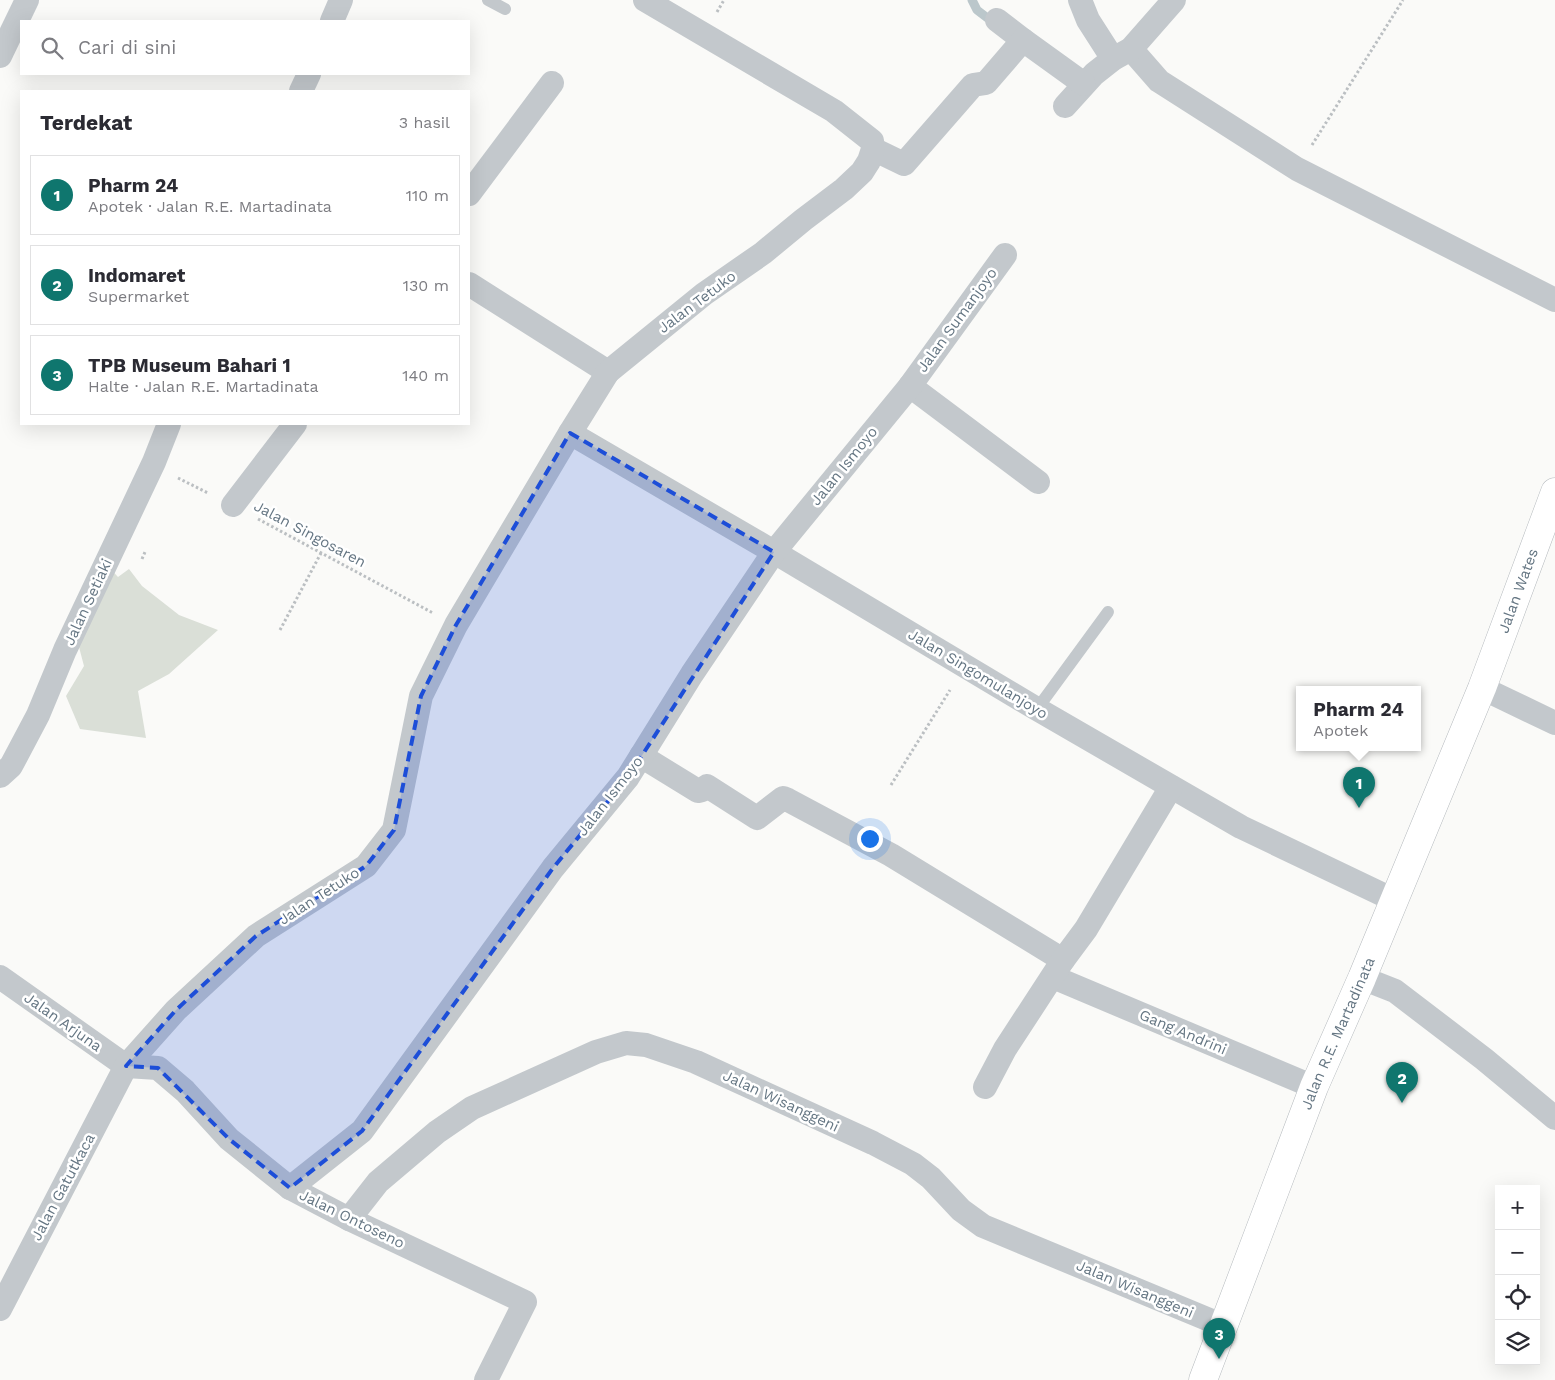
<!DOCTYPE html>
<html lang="id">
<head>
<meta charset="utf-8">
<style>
	:root { --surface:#fff; --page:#f2f2f3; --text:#2b2b33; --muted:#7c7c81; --line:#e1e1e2; --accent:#0f766e }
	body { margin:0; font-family:"Work Sans",sans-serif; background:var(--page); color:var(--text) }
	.controls { position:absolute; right:15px; bottom:15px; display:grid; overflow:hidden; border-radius:0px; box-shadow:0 5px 20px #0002 }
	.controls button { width:45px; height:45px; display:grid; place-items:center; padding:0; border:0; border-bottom:1px solid var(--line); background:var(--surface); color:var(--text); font:25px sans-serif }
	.you { position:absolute; left:869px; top:838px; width:18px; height:18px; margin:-12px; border:4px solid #fff; border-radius:50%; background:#1a73e8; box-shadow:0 0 0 8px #1a73e833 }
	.badge { display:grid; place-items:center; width:32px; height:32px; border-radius:50%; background:var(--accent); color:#fff; font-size:16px; font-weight:700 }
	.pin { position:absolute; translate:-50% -41px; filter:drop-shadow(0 1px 2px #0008) }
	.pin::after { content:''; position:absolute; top:26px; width:18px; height:15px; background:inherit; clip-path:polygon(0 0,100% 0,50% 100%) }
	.popup { position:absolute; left:1296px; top:686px; width:125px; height:65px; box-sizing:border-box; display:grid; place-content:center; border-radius:0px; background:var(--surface); filter:drop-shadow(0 1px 4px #0005); font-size:16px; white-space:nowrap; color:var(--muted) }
	.popup b { font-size:19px; color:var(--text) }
	.popup::after { content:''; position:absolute; left:50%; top:100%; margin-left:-10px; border:10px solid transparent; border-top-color:var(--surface) }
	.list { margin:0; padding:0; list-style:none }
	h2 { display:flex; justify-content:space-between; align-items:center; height:65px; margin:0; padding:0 20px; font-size:21px }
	h2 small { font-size:16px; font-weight:400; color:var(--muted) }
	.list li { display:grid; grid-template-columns:32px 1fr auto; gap:15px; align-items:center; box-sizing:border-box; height:80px; margin:0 10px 10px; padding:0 10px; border:1px solid var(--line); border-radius:0px }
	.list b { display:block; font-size:19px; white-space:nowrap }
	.list p { margin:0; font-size:16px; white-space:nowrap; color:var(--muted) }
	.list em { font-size:16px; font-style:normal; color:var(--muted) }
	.icon { flex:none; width:28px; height:28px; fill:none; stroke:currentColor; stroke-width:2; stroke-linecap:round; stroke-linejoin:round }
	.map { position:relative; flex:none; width:1555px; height:1380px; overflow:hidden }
	.search { position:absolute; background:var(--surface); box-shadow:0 5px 20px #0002; left:20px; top:20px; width:450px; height:55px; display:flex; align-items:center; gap:12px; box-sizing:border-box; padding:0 18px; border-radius:0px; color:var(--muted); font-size:19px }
	.panel { position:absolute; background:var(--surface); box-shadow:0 5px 20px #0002; left:20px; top:90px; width:450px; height:335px; border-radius:0px }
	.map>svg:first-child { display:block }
	.green { fill:#dadfd7 }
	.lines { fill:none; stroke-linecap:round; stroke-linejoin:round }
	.stream { stroke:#bbc7cb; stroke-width:9 }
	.primary-casing { stroke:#b5babe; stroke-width:29 }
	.path { stroke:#bbbfc2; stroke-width:3; stroke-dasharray:2.5 2.5; stroke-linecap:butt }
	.lane { stroke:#c3c8cc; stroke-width:12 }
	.street { stroke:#c3c8cc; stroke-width:24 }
	.primary { stroke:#fff; stroke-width:28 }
	.marked { fill:#1d4ed8; fill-opacity:0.2; stroke:#1d4ed8; stroke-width:4; stroke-dasharray:10 6; stroke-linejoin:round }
	.labels { text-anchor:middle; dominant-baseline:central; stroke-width:5; stroke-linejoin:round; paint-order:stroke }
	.street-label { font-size:15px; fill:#657683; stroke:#fff }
</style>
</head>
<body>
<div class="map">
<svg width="1555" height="1380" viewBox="0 0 1555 1380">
	<rect width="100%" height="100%" fill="#fafaf8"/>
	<path class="green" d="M 104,562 L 118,577 L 129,569 L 142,586 L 179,615 L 218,630 L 169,674 L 138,691 L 146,738 L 80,729 L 66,696 L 84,666 L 75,632 Z"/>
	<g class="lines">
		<path class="stream" d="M 972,0 L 977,10 L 994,23"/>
		<g class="primary-casing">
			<g id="primary">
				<path id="s1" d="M 1203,1380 L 1314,1087 L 1362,978 L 1482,688 L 1555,492"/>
			</g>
		</g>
		<g class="path">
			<path d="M 717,12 L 724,0"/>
			<path d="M 1312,145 L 1403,0"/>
			<path d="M 178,478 L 208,493"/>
			<path d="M 258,519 L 433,613"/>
			<path d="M 142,559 L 145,552"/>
			<path d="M 280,630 L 321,553"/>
			<path d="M 891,785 L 950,690"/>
		</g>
		<g class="lane">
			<path d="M 488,0 L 505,9"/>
			<path d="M 1037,709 L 1108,612"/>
		</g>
		<g class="street">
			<path d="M 1080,0 L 1088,20 L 1113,59"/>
			<path d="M 997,20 L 1023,40"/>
			<path d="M 332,21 L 341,0"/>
			<path d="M 1131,49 L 1159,81 L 1297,169 L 1555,300"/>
			<path d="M 0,56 L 27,0"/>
			<path d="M 301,91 L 309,74"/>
			<path d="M 1065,106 L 1094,74 L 1113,59 L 1131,49 L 1174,0"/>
			<path d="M 873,149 L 904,164 L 973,85 L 986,83 L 1023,40 L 1084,84"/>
			<path d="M 469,194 L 552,83"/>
			<path d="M 469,284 L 608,372"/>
			<path d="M 910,386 L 1038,482"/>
			<path d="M 570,433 L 774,552 L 1037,709 L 1241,827 L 1394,900"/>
			<path d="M 233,505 L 295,424"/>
			<path d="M 1482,688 L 1555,723"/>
			<path d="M 641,756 L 698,791 L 702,790 L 707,786 L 757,818 L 783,798 L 788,800 L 891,855 L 1063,960"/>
			<path d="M 0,776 L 11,766 L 38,715 L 65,650 L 154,462 L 169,424"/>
			<path d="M 0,977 L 126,1066"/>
			<path d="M 1053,977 L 1314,1087"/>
			<path d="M 1362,978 L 1395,991 L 1484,1059 L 1555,1118"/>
			<path d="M 126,1066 L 158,1068 L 185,1091 L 229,1139 L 290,1188 L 349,1219 L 525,1302 L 486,1380"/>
			<path d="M 985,1087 L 1005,1049 L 1063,960 L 1086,929 L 1171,787"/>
			<path d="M 290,1188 L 362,1131 L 553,868 L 628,777 L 692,674 L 774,552 L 910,386 L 1005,255"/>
			<path d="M 349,1219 L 378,1182 L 437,1132 L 472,1108 L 596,1052 L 626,1043 L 646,1045 L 696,1062 L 873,1143 L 913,1164 L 931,1178 L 961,1210 L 983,1226 L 1224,1326"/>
			<path d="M 0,1309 L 126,1066 L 176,1010 L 256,936 L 366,866 L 394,830 L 421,696 L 456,625 L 570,433 L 608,372 L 704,294 L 763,253 L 803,220 L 844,189 L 862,172 L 869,161 L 873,149 L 872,141 L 834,111 L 645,0"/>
		</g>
		<use href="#primary" class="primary"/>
	</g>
	<path class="marked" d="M 570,433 L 774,552 L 628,777 L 553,868 L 362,1131 L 290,1188 L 229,1139 L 158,1068 L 126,1066 L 176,1010 L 256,936 L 366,866 L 394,830 L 421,696 L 456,625 Z"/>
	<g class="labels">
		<g class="street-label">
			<text transform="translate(697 302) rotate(-37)">Jalan Tetuko</text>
			<text transform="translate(957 320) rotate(-54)">Jalan Sumanjoyo</text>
			<text transform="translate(844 466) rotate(-51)">Jalan Ismoyo</text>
			<text transform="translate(310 534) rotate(28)">Jalan Singosaren</text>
			<text stroke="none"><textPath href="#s1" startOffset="850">Jalan Wates</textPath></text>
			<text transform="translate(88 602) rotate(-65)">Jalan Setiaki</text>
			<text transform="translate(978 674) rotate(31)">Jalan Singomulanjoyo</text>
			<text transform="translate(610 796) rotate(-52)">Jalan Ismoyo</text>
			<text transform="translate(319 896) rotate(-33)">Jalan Tetuko</text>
			<text transform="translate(63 1022) rotate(35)">Jalan Arjuna</text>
			<text transform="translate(1183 1032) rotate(23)">Gang Andrini</text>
			<text stroke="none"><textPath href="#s1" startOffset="372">Jalan R.E. Martadinata</textPath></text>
			<text transform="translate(781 1101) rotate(25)">Jalan Wisanggeni</text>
			<text transform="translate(63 1187) rotate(-62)">Jalan Gatutkaca</text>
			<text transform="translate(352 1219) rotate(26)">Jalan Ontoseno</text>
			<text transform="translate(1135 1289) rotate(23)">Jalan Wisanggeni</text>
		</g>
	</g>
</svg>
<div class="controls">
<button>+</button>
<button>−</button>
<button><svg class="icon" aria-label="locate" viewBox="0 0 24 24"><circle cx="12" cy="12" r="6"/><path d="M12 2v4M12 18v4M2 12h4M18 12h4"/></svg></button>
<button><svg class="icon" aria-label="layers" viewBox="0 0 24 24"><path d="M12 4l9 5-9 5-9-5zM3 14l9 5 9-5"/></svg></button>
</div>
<div class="you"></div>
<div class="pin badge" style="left:1359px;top:808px">1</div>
<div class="popup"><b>Pharm 24</b>Apotek</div>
<div class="pin badge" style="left:1402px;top:1103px">2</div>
<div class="pin badge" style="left:1219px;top:1359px">3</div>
<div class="search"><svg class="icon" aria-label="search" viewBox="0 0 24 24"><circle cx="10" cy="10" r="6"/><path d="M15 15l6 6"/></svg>Cari di sini</div>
<section class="panel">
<h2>Terdekat<small>3 hasil</small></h2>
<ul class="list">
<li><span class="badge">1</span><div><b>Pharm 24</b><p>Apotek · Jalan R.E. Martadinata</p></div><em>110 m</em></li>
<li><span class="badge">2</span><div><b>Indomaret</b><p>Supermarket</p></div><em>130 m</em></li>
<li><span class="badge">3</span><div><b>TPB Museum Bahari 1</b><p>Halte · Jalan R.E. Martadinata</p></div><em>140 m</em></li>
</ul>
</section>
</div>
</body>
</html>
